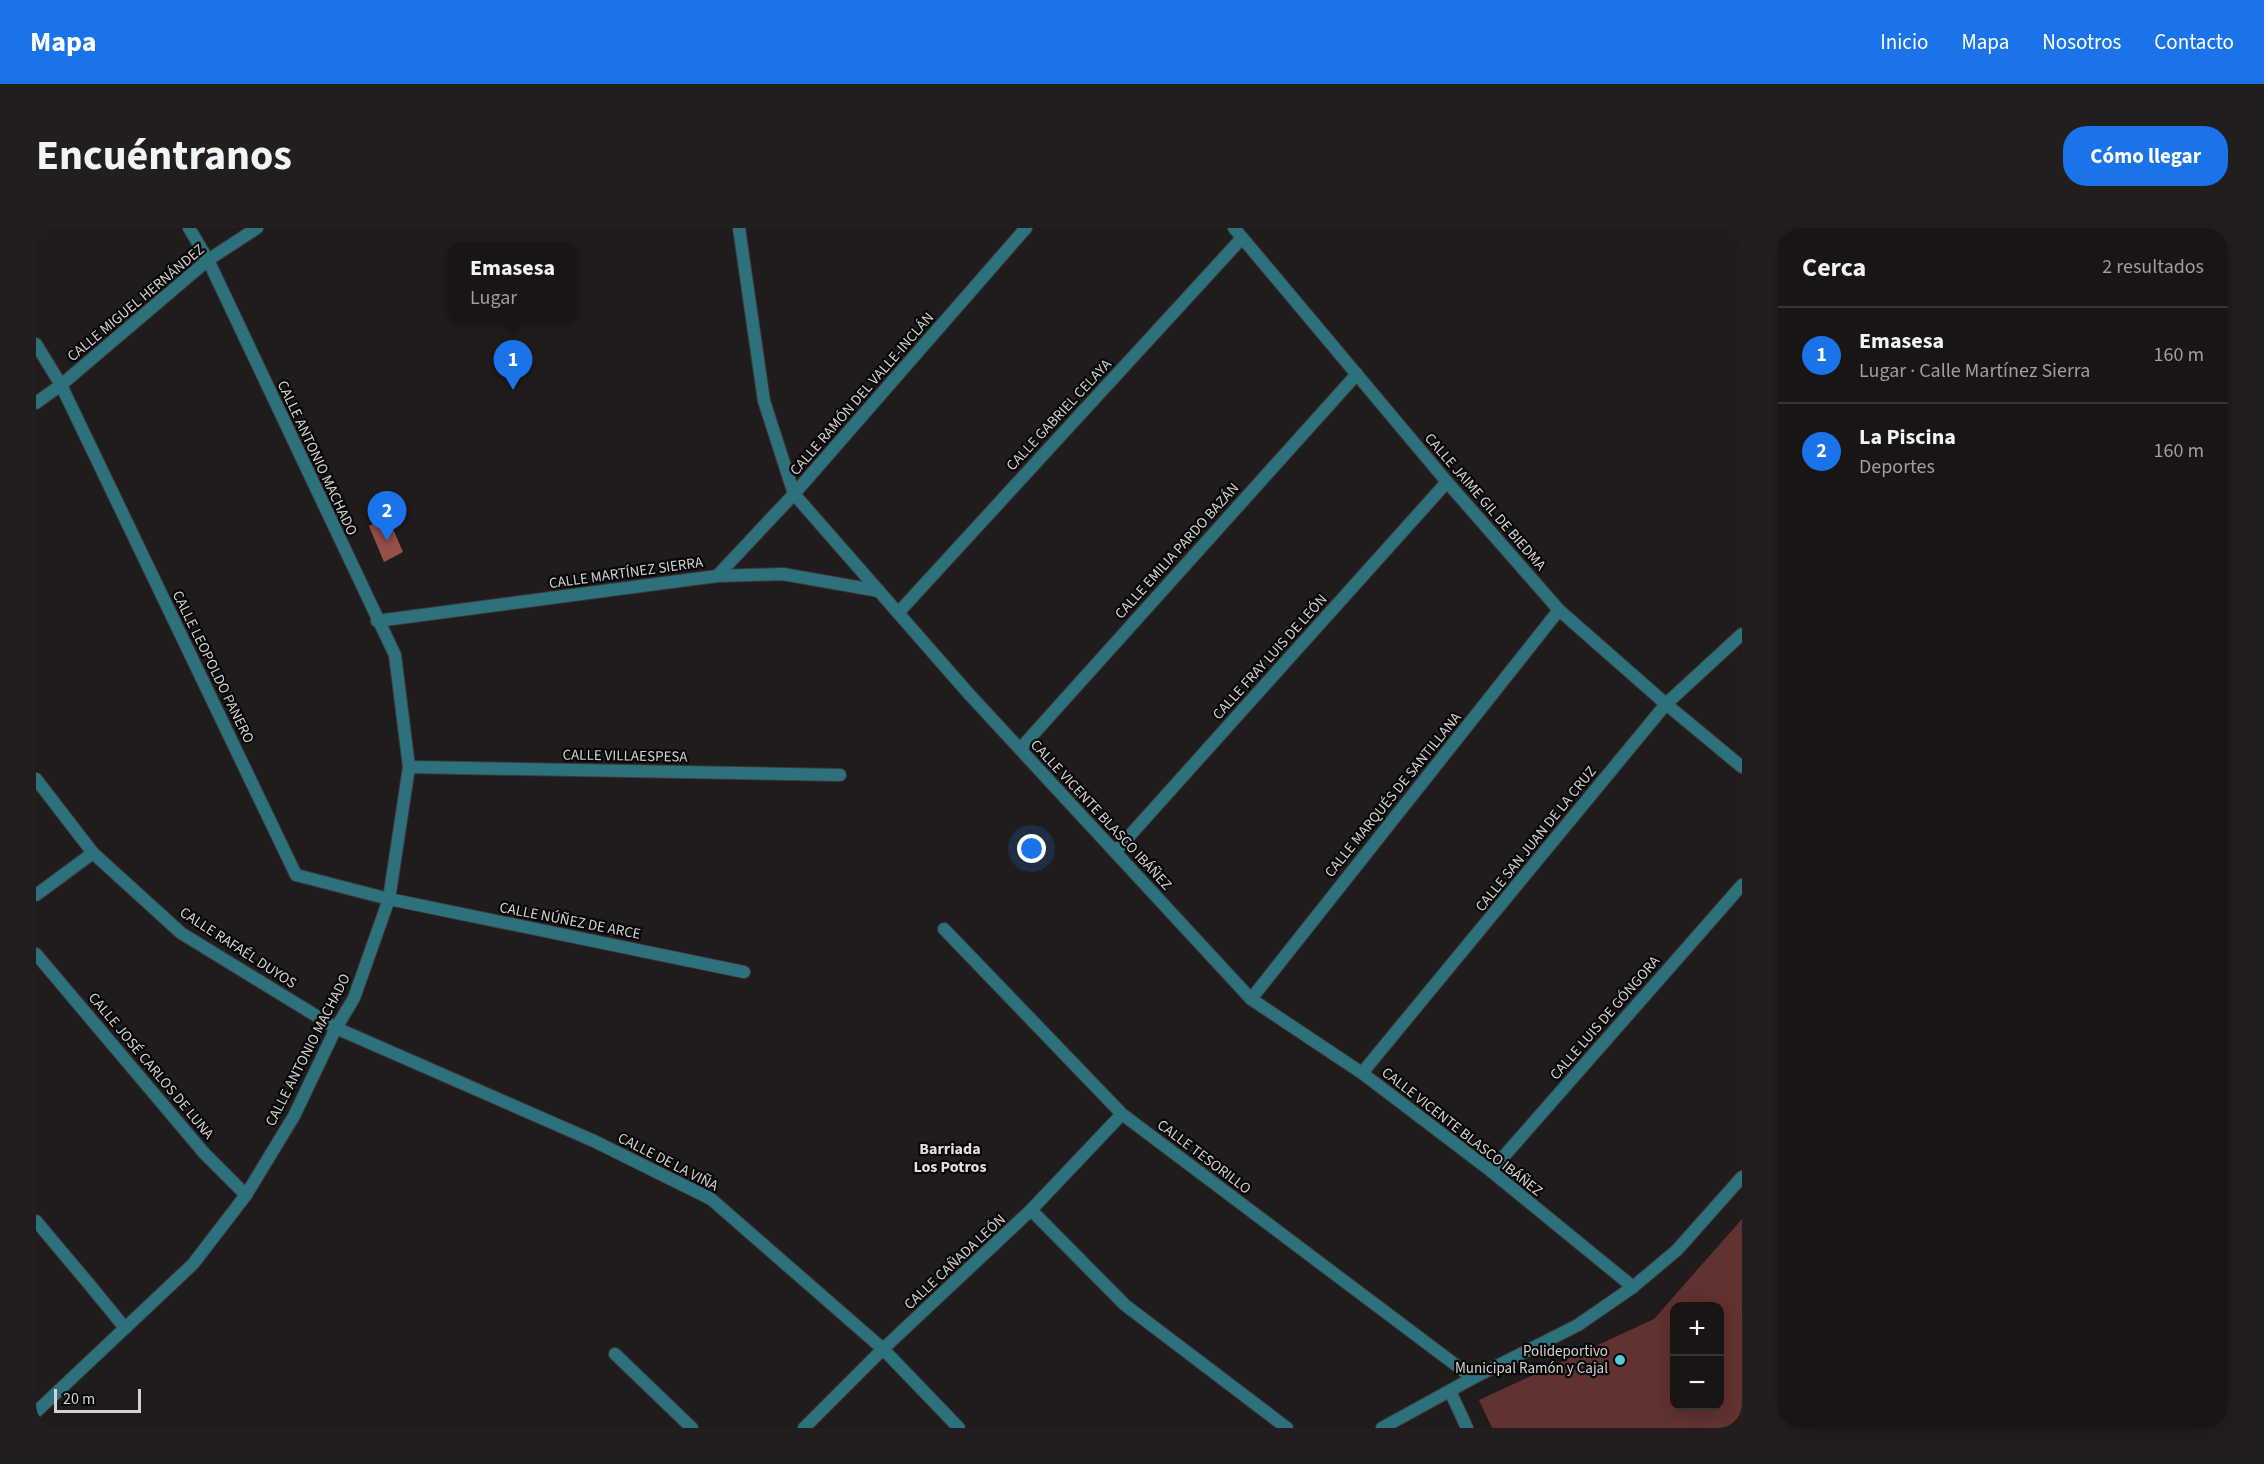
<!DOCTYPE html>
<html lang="es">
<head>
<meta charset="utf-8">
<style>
	:root { --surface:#181514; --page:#211e1d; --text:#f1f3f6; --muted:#9f9fa0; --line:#363434; --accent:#1a73e8 }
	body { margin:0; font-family:"Source Sans 3",sans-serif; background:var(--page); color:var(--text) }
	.controls { position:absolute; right:18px; bottom:18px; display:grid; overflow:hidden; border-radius:12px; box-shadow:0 3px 15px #0003 }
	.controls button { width:54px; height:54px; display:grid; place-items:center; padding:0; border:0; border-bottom:2px solid var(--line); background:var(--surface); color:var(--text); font:30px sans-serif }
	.scale { position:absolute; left:18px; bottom:15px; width:87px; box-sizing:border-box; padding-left:6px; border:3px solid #d4d1d1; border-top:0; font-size:16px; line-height:21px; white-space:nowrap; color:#d4d1d1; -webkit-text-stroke:4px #080707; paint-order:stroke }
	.you { position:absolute; left:996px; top:621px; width:21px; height:21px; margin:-15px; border:4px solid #fff; border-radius:50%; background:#1a73e8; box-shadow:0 0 0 9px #1a73e833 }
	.badge { display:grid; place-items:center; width:39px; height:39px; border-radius:50%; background:var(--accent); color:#fff; font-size:20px; font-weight:700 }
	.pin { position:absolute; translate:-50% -50px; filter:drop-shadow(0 2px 3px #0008) }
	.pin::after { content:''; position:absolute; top:32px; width:21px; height:18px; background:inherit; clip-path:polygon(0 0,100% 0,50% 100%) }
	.popup { position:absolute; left:412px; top:15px; width:129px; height:78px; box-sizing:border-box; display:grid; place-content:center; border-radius:12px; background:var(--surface); filter:drop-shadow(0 2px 4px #0005); font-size:20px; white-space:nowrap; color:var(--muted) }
	.popup b { font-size:22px; color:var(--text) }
	.popup::after { content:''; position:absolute; left:50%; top:100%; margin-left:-12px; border:12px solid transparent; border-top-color:var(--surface) }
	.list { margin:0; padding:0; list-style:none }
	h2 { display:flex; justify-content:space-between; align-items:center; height:78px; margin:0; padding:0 24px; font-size:26px }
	h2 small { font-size:20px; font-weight:400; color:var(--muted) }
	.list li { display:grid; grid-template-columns:39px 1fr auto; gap:18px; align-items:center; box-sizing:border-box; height:96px; padding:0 24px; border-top:2px solid var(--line) }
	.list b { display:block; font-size:22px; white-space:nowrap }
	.list p { margin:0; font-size:20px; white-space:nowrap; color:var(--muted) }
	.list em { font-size:20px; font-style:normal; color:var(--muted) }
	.map { position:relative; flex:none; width:1706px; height:1200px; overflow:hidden; border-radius:24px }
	header { display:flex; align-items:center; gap:36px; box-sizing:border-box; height:84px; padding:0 30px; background:var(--accent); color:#fff }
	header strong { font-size:28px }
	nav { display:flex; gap:33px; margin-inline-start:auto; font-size:21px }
	.intro { display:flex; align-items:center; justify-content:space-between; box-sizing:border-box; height:144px; padding:0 36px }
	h1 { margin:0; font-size:42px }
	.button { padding:15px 27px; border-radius:24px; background:var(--accent); color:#fff; font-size:21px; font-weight:700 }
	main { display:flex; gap:36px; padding:0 36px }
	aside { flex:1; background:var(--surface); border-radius:24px; box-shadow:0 3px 15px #0003 }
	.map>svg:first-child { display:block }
	.pitch { fill:#61322f; fill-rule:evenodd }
	.water { fill:#964f49 }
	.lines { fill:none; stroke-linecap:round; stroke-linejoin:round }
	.pedestrian-casing { stroke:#3d3938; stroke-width:14 }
	.minor-casing { stroke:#3d3938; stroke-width:14 }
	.tertiary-casing { stroke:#3d3938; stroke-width:14 }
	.pedestrian { stroke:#2d717d; stroke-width:12 }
	.minor { stroke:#2d717d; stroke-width:12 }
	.tertiary { stroke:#2d717d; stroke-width:12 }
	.poi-dot { fill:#54cade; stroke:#080707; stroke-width:2 }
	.labels { text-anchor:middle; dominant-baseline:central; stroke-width:4.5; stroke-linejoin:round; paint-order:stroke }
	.street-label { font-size:15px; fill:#d4d1d1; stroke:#080707 }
	.poi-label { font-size:15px; fill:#d4d1d1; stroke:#080707; text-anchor:end }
	.neighbourhood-label { font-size:16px; font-weight:bold; fill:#e3dddd; stroke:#080707 }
</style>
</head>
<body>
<header>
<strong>Mapa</strong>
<nav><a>Inicio</a><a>Mapa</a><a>Nosotros</a><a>Contacto</a></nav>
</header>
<div class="intro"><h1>Encuéntranos</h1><a class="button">Cómo llegar</a></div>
<main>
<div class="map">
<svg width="1706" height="1200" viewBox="0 0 1706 1200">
	<rect width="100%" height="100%" fill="#201c1b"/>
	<path class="pitch" d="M 1706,991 L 1706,1200 L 1456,1200 L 1443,1172 L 1618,1091 ZM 1638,1078 L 1684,1078 L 1684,1178 L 1638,1178 Z"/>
	<path class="water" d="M 351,289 L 358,290 L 360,295 L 357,301 L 367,324 L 348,334 L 333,298 Z"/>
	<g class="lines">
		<g class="pedestrian-casing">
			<g id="pedestrian">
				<path d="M 260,647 L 353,671"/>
				<path d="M 168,925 L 210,967"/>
				<path d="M 53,1056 L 89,1100"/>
			</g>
		</g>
		<g class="minor-casing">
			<g id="minor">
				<path d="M 703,0 L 728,173 L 758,266 L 933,466 L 1215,771 L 1326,845 L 1455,943 L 1597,1059"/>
				<path d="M 1198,0 L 1411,254 L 1523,382 L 1630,476 L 1706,539"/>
				<path d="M 0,116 L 25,157 L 260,647"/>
				<path d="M 0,175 L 25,157 L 172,32 L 221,0"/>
				<path d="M 681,348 L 758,266 L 990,0"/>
				<path d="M 862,385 L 1206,10"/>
				<path d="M 341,393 L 681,348 L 747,346 L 843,363"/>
				<path d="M 984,521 L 1321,146"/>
				<path d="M 373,539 L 804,547"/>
				<path d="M 0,551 L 57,625 L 145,705 L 300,800 L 558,913 L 675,971 L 847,1121 L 923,1200"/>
				<path d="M 1079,624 L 1411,254"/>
				<path d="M 0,667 L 57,625"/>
				<path d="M 353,671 L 708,744"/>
				<path d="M 908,701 L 1086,886 L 1437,1150"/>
				<path d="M 0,726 L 168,925"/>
				<path d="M 1215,771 L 1523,382"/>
				<path d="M 1326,845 L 1630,476 L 1706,406"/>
				<path d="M 1455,943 L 1706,657"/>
				<path d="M 995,982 L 1089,1077 L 1251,1200"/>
				<path d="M 0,993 L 53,1056"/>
				<path d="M 579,1126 L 656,1200"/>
				<path d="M 1414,1163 L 1431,1200"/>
				<path d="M 0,1184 L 157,1036 L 210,967 L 258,888 L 300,800 L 318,770 L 353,671 L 373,539 L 359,427 L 172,32 L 153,0"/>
				<path d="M 768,1200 L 847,1121 L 995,982 L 1086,886"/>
			</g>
		</g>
		<g class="tertiary-casing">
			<path id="tertiary" d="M 1346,1200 L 1437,1150 L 1542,1097 L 1597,1059 L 1641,1022 L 1706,949"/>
		</g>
		<use href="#pedestrian" class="pedestrian"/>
		<use href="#minor" class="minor"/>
		<use href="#tertiary" class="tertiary"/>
	</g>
	<circle class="poi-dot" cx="1584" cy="1132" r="6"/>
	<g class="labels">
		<g class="street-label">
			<text transform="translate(100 75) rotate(-40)">CALLE MIGUEL HERNÁNDEZ</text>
			<text transform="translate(826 166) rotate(-49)">CALLE RAMÓN DEL VALLE-INCLÁN</text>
			<text transform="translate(1023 187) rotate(-47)">CALLE GABRIEL CELAYA</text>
			<text transform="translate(281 230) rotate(65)">CALLE ANTONIO MACHADO</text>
			<text transform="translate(1449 274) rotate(49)">CALLE JAIME GIL DE BIEDMA</text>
			<text transform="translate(1141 323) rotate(-48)">CALLE EMILIA PARDO BAZÁN</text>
			<text transform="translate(590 345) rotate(-8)">CALLE MARTÍNEZ SIERRA</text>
			<text transform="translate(1234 429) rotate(-48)">CALLE FRAY LUIS DE LEÓN</text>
			<text transform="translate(177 439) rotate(64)">CALLE LEOPOLDO PANERO</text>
			<text transform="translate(589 528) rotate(1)">CALLE VILLAESPESA</text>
			<text transform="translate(1357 567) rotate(-51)">CALLE MARQUÉS DE SANTILLANA</text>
			<text transform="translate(1065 587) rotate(47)">CALLE VICENTE BLASCO IBÁÑEZ</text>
			<text transform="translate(1500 611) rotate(-51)">CALLE SAN JUAN DE LA CRUZ</text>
			<text transform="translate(534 693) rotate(11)">CALLE NÚÑEZ DE ARCE</text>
			<text transform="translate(202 720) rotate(33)">CALLE RAFAÉL DUYOS</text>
			<text transform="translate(1569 790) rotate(-49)">CALLE LUIS DE GÓNGORA</text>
			<text transform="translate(272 822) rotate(-63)">CALLE ANTONIO MACHADO</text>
			<text transform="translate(115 838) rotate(50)">CALLE JOSÉ CARLOS DE LUNA</text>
			<text transform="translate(1426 904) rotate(38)">CALLE VICENTE BLASCO IBÁÑEZ</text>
			<text transform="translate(1168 929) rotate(37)">CALLE TESORILLO</text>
			<text transform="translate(632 934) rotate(27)">CALLE DE LA VIÑA</text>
			<text transform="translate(919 1034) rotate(-43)">CALLE CAÑADA LEÓN</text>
		</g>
		<g class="poi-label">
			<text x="1572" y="1123">Polideportivo<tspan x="1572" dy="17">Municipal Ramón y Cajal</tspan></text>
		</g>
		<g class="neighbourhood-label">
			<text x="914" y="921">Barriada<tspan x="914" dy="18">Los Potros</tspan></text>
		</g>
	</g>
</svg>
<div class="controls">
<button>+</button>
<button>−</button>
</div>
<div class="scale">20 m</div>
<div class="you"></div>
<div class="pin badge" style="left:477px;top:162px">1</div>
<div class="popup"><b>Emasesa</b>Lugar</div>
<div class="pin badge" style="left:351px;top:313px">2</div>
</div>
<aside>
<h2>Cerca<small>2 resultados</small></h2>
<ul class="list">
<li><span class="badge">1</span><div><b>Emasesa</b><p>Lugar · Calle Martínez Sierra</p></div><em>160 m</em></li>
<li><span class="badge">2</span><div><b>La Piscina</b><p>Deportes</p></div><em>160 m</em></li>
</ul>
</aside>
</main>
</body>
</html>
